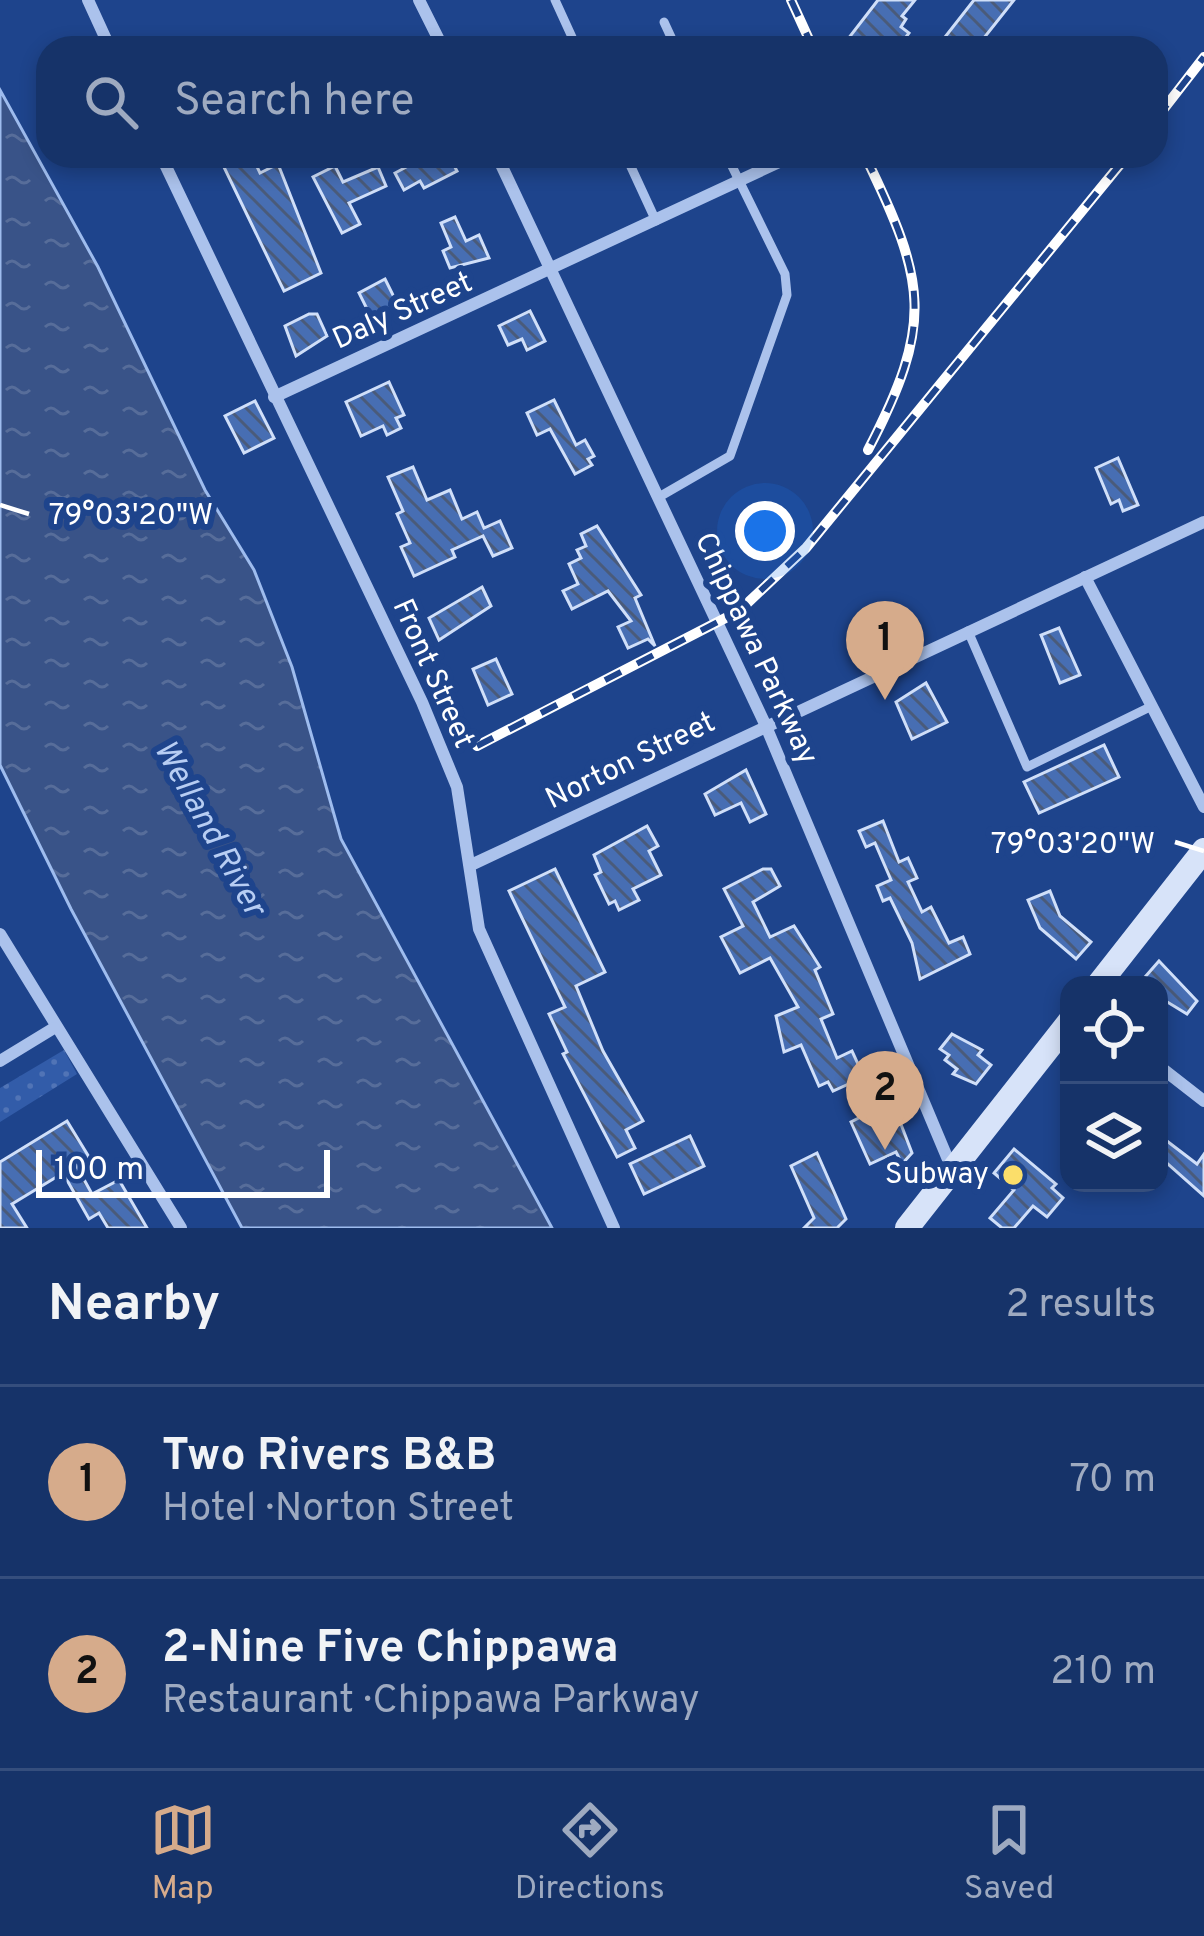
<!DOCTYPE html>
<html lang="en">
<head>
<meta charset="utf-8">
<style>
	:root { --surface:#163369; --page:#1f3b6f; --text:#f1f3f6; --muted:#9eaac0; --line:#354e7d; --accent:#d6ab8b }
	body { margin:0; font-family:Overpass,sans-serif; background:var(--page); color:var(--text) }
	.controls { position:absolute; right:36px; bottom:36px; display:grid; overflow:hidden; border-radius:24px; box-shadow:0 6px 18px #0003 }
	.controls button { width:108px; height:108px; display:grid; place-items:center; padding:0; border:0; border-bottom:3px solid var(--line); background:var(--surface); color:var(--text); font:60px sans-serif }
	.scale { position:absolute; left:36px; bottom:30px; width:294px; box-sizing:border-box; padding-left:12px; border:6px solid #fff; border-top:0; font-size:33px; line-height:42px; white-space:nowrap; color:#fff; -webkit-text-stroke:9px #1e448c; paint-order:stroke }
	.you { position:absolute; left:765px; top:531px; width:42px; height:42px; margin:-30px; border:9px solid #fff; border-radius:50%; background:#1a73e8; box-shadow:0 0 0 18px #1a73e833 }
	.badge { display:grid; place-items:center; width:78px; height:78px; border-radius:50%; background:var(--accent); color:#111; font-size:39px; font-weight:700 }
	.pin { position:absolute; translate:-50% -99px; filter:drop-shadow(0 3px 6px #0008) }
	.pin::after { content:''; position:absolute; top:63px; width:42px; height:36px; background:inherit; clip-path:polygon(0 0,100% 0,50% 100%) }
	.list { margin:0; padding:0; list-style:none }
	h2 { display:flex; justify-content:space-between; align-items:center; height:156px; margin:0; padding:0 48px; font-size:51px }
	h2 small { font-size:39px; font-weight:400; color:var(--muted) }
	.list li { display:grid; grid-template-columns:78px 1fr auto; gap:36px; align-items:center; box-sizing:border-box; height:192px; padding:0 48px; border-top:3px solid var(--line) }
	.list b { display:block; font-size:45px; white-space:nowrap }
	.list p { margin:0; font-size:39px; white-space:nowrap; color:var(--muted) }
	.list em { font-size:39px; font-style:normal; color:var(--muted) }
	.icon { flex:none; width:66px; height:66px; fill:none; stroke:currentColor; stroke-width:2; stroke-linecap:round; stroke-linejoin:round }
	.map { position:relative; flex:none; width:1204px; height:1228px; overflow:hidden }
	.search { position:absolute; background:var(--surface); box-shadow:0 6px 18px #0003; left:36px; right:36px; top:36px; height:132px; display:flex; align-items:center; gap:30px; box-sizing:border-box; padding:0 42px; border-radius:36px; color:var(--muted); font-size:45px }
	.sheet { height:540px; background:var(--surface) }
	nav { display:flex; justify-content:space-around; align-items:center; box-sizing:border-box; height:168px; border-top:3px solid var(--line); background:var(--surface); font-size:33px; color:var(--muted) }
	nav a { display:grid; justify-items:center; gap:6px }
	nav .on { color:var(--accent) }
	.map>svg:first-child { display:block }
	.grass { fill:url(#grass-dots) }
	.water { fill:url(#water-ripples); stroke:#9ebcee; stroke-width:3 }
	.building { fill:url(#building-back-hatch); stroke:#d0dff9; stroke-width:3 }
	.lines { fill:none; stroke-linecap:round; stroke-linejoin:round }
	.lane { stroke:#abc2ec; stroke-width:9 }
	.street { stroke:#abc2ec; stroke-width:12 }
	.secondary { stroke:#d7e3f9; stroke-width:24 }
	.rail-casing { stroke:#fff; stroke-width:10 }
	.rail { stroke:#1e448c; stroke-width:6; stroke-dasharray:18; stroke-linecap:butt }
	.ticks { fill:none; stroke:#fff; stroke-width:4.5 }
	.poi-dot { fill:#fbde6a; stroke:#1e448c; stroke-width:4.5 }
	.labels { text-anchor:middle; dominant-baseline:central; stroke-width:12; stroke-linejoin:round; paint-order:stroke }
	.street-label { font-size:30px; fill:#fff; stroke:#1e448c }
	.poi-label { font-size:30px; fill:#fff; stroke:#1e448c; text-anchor:end }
	.water-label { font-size:33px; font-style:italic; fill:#b7cdf3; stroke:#1e448c }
	.ticks-label { font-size:30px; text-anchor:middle; fill:#fff; stroke:#1e448c; stroke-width:12; stroke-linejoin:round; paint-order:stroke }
</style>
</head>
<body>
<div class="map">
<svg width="1204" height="1228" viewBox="0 0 1204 1228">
	<defs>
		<pattern id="grass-dots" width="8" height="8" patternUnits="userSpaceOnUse" patternTransform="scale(3)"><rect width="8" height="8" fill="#325ca9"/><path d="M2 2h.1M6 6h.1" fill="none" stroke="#5174b6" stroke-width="1.8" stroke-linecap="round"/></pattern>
		<pattern id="water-ripples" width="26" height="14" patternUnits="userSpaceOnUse" patternTransform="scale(3)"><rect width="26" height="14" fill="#395388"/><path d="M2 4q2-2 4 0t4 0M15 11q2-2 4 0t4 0" fill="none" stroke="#576d9a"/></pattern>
		<pattern id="building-back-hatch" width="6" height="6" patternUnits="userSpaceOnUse" patternTransform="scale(3)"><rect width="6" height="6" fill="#476eb3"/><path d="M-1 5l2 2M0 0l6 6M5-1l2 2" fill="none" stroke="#4a5b7a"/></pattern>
	</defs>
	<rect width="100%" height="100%" fill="#1e448c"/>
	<path class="grass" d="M 64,1050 L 77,1074 L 0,1122 L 0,1088 Z"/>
	<path class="water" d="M 0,90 L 98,267 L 205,490 L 254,570 L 292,667 L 341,839 L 552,1228 L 242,1228 L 71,909 L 0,765 Z"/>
	<g class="building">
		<path d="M 878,0 L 915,0 L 902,16 L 906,19 L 901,27 L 909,33 L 898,48 L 841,48 Z"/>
		<path d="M 974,0 L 1014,0 L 976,48 L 959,48 L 945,37 Z"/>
		<path d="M 232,156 L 252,156 L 260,173 L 278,164 L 321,273 L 284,291 L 221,161 Z"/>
		<path d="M 427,156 L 449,156 L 457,171 L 424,188 L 420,181 L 404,190 L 395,173 Z"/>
		<path d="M 335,166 L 343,182 L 378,167 L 386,186 L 349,203 L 360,224 L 342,233 L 313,177 Z"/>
		<path d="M 455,217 L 466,241 L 479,235 L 489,258 L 450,268 L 443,251 L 451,247 L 441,223 Z"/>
		<path d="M 385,279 L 397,303 L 371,317 L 359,293 Z"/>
		<path d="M 530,311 L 545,341 L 527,350 L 522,339 L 508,345 L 499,326 Z"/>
		<path d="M 309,314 L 317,314 L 327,336 L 296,356 L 285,326 Z"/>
		<path d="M 389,382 L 404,415 L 396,418 L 401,428 L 387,435 L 383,426 L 361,436 L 346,402 Z"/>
		<path d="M 554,400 L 576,445 L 585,440 L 594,456 L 588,459 L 592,465 L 575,474 L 550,429 L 537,435 L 527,413 Z"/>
		<path d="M 255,401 L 274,438 L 244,453 L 225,416 Z"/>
		<path d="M 1118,458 L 1138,505 L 1123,511 L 1119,500 L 1111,504 L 1096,468 Z"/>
		<path d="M 413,467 L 427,500 L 450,490 L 462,519 L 477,512 L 484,528 L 500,521 L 512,548 L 493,556 L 483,536 L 452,550 L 455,557 L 414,576 L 401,547 L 410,543 L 397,514 L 403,511 L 388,477 Z"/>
		<path d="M 597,526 L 641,595 L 635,598 L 655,646 L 648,639 L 628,648 L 618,627 L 631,621 L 608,591 L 572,609 L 563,591 L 578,584 L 569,564 L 581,558 L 577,550 L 586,546 L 581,534 Z"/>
		<path d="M 482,587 L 491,606 L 439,640 L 429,618 Z"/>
		<path d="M 1059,628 L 1080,675 L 1060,683 L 1041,635 Z"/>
		<path d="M 496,659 L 512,694 L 488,705 L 473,669 Z"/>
		<path d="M 926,683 L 947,722 L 912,739 L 896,702 Z"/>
		<path d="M 1104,745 L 1119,777 L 1039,813 L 1024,782 Z"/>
		<path d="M 746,770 L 766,814 L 750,822 L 741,803 L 715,815 L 705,794 Z"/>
		<path d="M 883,821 L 899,862 L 908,858 L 917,878 L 908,882 L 922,912 L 931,907 L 949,943 L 963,937 L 970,954 L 920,979 L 912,943 L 890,898 L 883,901 L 877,886 L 891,880 L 875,843 L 866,847 L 859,831 Z"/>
		<path d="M 647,826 L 658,846 L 649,851 L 661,875 L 633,889 L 639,900 L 619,910 L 615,901 L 609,904 L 595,875 L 601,872 L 594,855 Z"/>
		<path d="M 555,869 L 605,972 L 576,986 L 603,1051 L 643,1121 L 626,1130 L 635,1148 L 617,1157 L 563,1054 L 567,1052 L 549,1014 L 565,1007 L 509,891 Z"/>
		<path d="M 763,869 L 771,869 L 780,886 L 753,902 L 770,937 L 794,926 L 820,967 L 815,970 L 833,1014 L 821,1019 L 837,1058 L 852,1051 L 864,1077 L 833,1091 L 828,1082 L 819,1086 L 801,1045 L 784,1052 L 776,1016 L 798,1007 L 770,958 L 740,973 L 721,937 L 743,926 L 724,889 Z"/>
		<path d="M 1050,891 L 1060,916 L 1091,942 L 1076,959 L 1040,928 L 1028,900 Z"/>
		<path d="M 1159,961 L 1197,1001 L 1187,1014 L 1159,997 L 1159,985 L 1138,985 Z"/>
		<path d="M 952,1034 L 982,1050 L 978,1055 L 991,1065 L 976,1084 L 953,1074 L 957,1069 L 945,1060 L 949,1055 L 940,1049 Z"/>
		<path d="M 892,1101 L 912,1153 L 902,1164 L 896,1152 L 870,1164 L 851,1122 Z"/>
		<path d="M 67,1121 L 89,1157 L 76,1165 L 92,1194 L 119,1180 L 147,1228 L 108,1228 L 99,1213 L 89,1219 L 63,1173 L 12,1204 L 27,1228 L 0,1228 L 0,1162 Z"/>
		<path d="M 1159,1135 L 1197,1164 L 1204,1154 L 1204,1196 L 1159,1156 Z"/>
		<path d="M 690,1136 L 704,1166 L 644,1194 L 630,1164 Z"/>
		<path d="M 1014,1149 L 1056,1184 L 1052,1188 L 1063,1198 L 1047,1217 L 1033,1206 L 1014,1228 L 1002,1228 L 990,1218 L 1014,1190 L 994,1173 Z"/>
		<path d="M 817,1153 L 846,1219 L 837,1228 L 804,1228 L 814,1218 L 791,1166 Z"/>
	</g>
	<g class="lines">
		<g class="lane">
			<path d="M 555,0 L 577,48"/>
			<path d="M 664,22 L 676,48"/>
			<path d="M 626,156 L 656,221"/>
			<path d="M 659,497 L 730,456 L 787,295 L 785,274 L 727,156"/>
			<path d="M 968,631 L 1027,767 L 1152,706"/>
		</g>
		<g class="street">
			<path d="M 88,0 L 110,48"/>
			<path d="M 419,0 L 443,48"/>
			<path d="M 161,156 L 422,702 L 457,787 L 479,929 L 614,1228"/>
			<path d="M 497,156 L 765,724 L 952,1169"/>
			<path d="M 274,397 L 792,156"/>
			<path d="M 1085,577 L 1204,807"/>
			<path d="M 471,865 L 1204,522"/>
			<path d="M 0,934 L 181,1228"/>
			<path d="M 0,1061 L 54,1028"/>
			<path d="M 1159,1066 L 1204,1101"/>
		</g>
		<g class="secondary">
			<path d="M 1098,985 L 1204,850"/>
			<path d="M 907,1228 L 1069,1022"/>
		</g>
		<g class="rail-casing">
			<g id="rail">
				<path d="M 791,0 L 813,48"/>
				<path d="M 1156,119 L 1204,57"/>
				<path d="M 865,156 C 927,283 934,323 868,450"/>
				<path d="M 477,746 L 739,611 L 806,548 L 1127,156"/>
			</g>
		</g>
		<use href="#rail" class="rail"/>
	</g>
	<path class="ticks" d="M 0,505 L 29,514M 1175,842 L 1204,851"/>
	<circle class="poi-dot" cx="1013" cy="1175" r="12"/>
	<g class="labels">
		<g class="street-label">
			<text transform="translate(403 312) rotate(-24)">Daly Street</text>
			<text transform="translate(755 649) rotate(65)">Chippawa Parkway</text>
			<text transform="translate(432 674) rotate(66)">Front Street</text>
			<text transform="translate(631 762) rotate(-26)">Norton Street</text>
		</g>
		<g class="poi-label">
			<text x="989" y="1175">Subway</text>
		</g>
		<g class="water-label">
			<text transform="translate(208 829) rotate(61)">Welland River</text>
		</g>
	</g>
	<g class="ticks-label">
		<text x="131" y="524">79°03'20"W</text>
		<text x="1073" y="853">79°03'20"W</text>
	</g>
</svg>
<div class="controls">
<button><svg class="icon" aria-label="locate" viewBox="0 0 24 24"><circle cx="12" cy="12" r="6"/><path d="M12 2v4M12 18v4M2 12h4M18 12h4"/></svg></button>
<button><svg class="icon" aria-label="layers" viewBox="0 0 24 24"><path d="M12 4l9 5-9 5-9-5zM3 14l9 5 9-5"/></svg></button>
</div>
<div class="scale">100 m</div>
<div class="you"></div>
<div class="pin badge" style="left:885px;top:700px">1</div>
<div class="pin badge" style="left:885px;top:1150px">2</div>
<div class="search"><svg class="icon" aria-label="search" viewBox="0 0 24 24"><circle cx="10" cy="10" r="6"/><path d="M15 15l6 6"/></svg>Search here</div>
</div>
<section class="sheet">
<h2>Nearby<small>2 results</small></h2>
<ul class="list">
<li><span class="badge">1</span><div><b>Two Rivers B&amp;B</b><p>Hotel · Norton Street</p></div><em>70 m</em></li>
<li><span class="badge">2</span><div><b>2-Nine Five Chippawa</b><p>Restaurant · Chippawa Parkway</p></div><em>210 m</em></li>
</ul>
</section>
<nav>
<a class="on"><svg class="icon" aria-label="map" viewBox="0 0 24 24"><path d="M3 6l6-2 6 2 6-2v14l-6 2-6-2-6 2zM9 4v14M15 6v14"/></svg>Map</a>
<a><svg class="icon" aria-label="directions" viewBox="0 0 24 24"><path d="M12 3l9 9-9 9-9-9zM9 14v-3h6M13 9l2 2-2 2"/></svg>Directions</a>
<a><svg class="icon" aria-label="saved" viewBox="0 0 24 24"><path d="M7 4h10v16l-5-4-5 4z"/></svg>Saved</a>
</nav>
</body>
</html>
